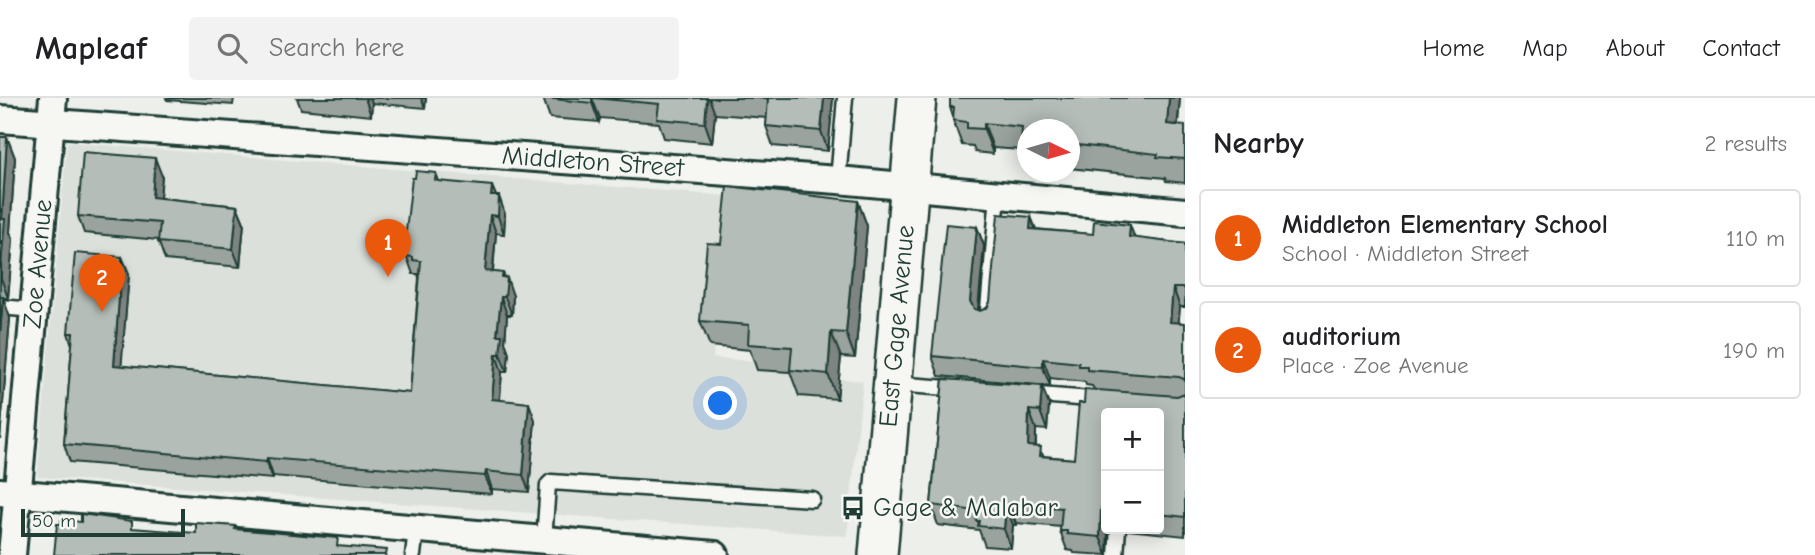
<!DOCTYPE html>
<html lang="en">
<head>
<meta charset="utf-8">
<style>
	:root { --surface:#fff; --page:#f2f2f2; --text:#202124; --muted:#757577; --line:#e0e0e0; --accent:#ea580c }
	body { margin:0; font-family:"Comic Neue",sans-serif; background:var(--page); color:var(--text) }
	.controls { position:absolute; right:21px; bottom:21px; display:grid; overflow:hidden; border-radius:7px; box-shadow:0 4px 18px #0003 }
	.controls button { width:63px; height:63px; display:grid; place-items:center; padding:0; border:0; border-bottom:2px solid var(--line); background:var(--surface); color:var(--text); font:35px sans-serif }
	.compass { position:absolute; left:1017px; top:21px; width:63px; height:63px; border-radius:50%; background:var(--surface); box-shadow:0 4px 18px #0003; rotate:95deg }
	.scale { position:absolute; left:21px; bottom:18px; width:164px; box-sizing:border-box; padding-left:7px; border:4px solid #1f3d34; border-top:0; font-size:19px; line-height:24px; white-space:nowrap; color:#1f3d34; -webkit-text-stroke:5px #f6f6f2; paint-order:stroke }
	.you { position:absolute; left:721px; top:306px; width:24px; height:24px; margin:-18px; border:5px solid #fff; border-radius:50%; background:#1a73e8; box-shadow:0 0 0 10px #1a73e833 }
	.badge { display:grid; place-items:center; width:46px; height:46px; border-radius:50%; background:var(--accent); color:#fff; font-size:23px; font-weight:700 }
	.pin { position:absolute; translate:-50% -58px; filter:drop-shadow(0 2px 4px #0008) }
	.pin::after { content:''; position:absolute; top:37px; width:24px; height:21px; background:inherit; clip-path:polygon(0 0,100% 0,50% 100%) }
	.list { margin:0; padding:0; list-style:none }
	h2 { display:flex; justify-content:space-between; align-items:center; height:91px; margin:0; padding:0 28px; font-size:30px }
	h2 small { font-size:23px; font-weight:400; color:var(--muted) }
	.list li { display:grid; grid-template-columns:46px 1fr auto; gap:21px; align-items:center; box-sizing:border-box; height:98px; margin:0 14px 14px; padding:0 14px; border:2px solid var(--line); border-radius:7px }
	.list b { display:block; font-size:26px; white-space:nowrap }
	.list p { margin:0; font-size:23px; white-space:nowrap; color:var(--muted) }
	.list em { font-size:23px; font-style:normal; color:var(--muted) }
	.icon { flex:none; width:38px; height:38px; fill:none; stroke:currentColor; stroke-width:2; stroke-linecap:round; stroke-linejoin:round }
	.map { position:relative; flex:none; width:1185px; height:457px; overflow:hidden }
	header { display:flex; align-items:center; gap:42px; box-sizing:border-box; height:98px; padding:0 35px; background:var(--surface); border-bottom:2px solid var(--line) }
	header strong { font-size:33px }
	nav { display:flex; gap:38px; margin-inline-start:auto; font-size:24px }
	.search { width:490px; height:63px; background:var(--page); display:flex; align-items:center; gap:18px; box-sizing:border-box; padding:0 24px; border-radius:7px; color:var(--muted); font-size:26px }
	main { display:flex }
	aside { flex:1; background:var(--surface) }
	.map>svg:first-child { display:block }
	.built { fill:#dce0db }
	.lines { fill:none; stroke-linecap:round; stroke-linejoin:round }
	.service-casing { stroke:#1f3d34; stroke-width:19 }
	.minor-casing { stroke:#1f3d34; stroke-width:32 }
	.secondary-casing { stroke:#1f3d34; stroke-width:42 }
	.service { stroke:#f6f6f2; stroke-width:14 }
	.minor { stroke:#f6f6f2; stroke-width:26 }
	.secondary { stroke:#f6f6f2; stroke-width:37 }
	.wall { fill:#9ba39e; stroke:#1f3d34; stroke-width:2 }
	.shaded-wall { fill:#7e8481; stroke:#1f3d34; stroke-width:2 }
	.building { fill:#b4bdb8; stroke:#1f3d34; stroke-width:2 }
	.labels { text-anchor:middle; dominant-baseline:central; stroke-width:5; stroke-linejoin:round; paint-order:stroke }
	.street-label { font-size:26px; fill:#1f3d34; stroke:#f6f6f2 }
	.poi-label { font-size:26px; fill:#1f3d34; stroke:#f6f6f2; text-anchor:start }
</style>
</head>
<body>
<header>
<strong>Mapleaf</strong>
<div class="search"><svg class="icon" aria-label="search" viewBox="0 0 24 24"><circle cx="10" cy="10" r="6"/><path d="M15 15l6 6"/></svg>Search here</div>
<nav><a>Home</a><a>Map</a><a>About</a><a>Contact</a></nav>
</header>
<main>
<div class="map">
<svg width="1185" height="457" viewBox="0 0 1185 457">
	<rect width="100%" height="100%" fill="#edefea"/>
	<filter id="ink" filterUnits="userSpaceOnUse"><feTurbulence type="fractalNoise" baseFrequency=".0143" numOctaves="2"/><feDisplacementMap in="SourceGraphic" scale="14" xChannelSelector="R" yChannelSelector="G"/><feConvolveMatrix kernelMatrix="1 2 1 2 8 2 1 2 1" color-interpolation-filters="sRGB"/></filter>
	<g filter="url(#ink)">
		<path class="built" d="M 67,44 L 727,98 L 713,260 L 793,266 L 792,276 L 863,283 L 847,438 L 37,379 Z"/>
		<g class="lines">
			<g class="service-casing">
				<g id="service">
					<path d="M 838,82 L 845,0"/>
					<path d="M 0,209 L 34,212"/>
					<path d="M 987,223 L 998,97"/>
					<path d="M 894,286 L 961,291"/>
					<path d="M 1026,296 L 1104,302"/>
					<path d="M 544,442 L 548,387 L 551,384 L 812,401"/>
					<path d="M 413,457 L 416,431"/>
					<path d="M 1116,457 L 1118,431"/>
				</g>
			</g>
			<g class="minor-casing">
				<g id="minor">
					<path d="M 0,21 L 838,82 L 1185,114"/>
					<path d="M 0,394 L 715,457"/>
					<path d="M 12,457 L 53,0"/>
				</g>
			</g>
			<g class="secondary-casing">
				<path id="secondary" d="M 878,457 L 917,0"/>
			</g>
			<use href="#service" class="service"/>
			<use href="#minor" class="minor"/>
			<use href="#secondary" class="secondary"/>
		</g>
		<g class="wall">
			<path d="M 166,0 L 234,0 L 233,7 L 167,2 Z"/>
			<path d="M 297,0 L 426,0 L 425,10 L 372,5 L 371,18 L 301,11 Z"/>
			<path d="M 543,0 L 833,0 L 828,53 L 773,48 L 766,28 L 767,20 L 715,16 L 712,45 L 664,40 L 659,25 L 600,20 L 599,24 L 550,20 Z"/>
			<path d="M 950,0 L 1180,0 L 1178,27 L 1185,28 L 1185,85 L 1166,83 L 1165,80 L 1069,70 L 1069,32 L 1027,32 L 1027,67 L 1022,52 L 993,50 L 993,56 L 975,54 L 973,48 L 962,47 L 953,22 L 953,19 L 950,9 Z"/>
			<path d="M 0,39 L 7,39 L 15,60 L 10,134 L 13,142 L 8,200 L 3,200 L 10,220 L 0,341 Z"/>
			<path d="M 436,75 L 439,83 L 496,98 L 505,116 L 504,136 L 496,135 L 493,174 L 503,175 L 513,198 L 512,217 L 507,217 L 505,244 L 509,255 L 507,274 L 502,274 L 500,302 L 535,322 L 529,394 L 492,391 L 492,396 L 273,378 L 273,381 L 70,364 L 64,346 L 72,247 L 68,235 L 122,159 L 129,176 L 121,268 L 410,295 L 419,180 L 418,176 L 413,176 L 404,151 L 415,80 Z"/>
			<path d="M 162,78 L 160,100 L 237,108 L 244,125 L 240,169 L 165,162 L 158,142 L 84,135 L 78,118 Z"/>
			<path d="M 858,103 L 867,128 L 855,260 L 841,259 L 837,301 L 799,298 L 790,274 L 757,272 L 750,252 L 710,248 L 700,223 L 721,146 Z"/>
			<path d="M 1031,119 L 1036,131 L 1135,140 L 1185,146 L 1185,209 L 1180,209 L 1178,225 L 1185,225 L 1185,438 L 1128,432 L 1127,431 L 1159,431 L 1159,315 L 1106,315 L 1106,431 L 1108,431 L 1107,457 L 1074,455 L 1073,453 L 1067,452 L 1060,433 L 1061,429 L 1016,425 L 1016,427 L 1013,427 L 1011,450 L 985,448 L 979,432 L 938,427 L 931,407 L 943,281 L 1049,307 L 1047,332 L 1036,331 L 1036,348 L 1044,358 L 1074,361 L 1084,305 L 1094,291 L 1092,288 L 1086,287 L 1085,284 L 1050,280 L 1050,288 L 939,278 L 932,258 L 977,129 L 984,148 L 978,213 L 980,213 L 987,210 Z"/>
		</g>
		<g class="shaded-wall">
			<path d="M 365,0 L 370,0 L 372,5 L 371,18 Z"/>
			<path d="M 421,0 L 426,0 L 425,10 Z"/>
			<path d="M 592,0 L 600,20 L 599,24 L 592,5 Z"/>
			<path d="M 707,0 L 709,0 L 715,16 L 712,45 L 705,25 Z"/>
			<path d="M 824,0 L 833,0 L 828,53 L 821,33 Z"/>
			<path d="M 1169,0 L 1180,0 L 1175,50 L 1167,26 Z"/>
			<path d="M 984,25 L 993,50 L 993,56 L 984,31 Z"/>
			<path d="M 7,39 L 15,60 L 10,134 L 13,142 L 8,200 L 1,180 L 2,121 Z"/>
			<path d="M 155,60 L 162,78 L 158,117 L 152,99 Z"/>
			<path d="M 492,88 L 499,105 L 499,98 L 505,116 L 504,136 L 491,98 Z"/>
			<path d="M 858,103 L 867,128 L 855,260 L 846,235 Z"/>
			<path d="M 237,108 L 244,125 L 240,169 L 233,151 Z"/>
			<path d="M 490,117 L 496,135 L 491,191 L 485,173 Z"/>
			<path d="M 1031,119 L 1038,138 L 1030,131 Z"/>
			<path d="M 1130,127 L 1137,146 L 1129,139 Z"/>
			<path d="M 977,129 L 984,148 L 977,222 L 970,203 Z"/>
			<path d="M 122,159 L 129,176 L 120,285 L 114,267 Z"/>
			<path d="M 503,175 L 506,184 L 507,180 L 513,198 L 512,217 L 505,199 Z"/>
			<path d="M 1173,190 L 1180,209 L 1177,243 L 1170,224 Z"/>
			<path d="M 3,199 L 10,220 L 0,341 L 0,235 Z"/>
			<path d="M 501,199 L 507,217 L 505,244 L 509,255 L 507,274 L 500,256 L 497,237 Z"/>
			<path d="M 831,234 L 841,259 L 837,301 L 828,276 Z"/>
			<path d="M 496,256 L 502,274 L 498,319 L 492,301 Z"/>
			<path d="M 1043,261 L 1050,280 L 1050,288 L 1043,269 Z"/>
			<path d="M 1042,288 L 1049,307 L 1047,332 L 1040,313 Z"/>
			<path d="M 529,305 L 535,322 L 529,394 L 523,377 Z"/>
			<path d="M 1029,312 L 1036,331 L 1035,367 L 1028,348 Z"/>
			<path d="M 267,360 L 273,378 L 273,381 L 266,364 Z"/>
			<path d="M 486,373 L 492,391 L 492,396 L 485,378 Z"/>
			<path d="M 1106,403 L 1106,431 L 1108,431 L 1107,457 L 1100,439 L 1101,410 Z"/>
			<path d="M 1009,405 L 1016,425 L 1016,427 L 1009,408 Z"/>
			<path d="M 1006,408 L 1013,427 L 1011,450 L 1004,431 Z"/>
		</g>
		<g class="building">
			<path d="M 543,0 L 592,0 L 592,5 Z"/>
			<path d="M 593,0 L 707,0 L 705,25 L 657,21 L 659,6 Z"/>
			<path d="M 757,0 L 824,0 L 821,33 L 766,28 L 768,1 Z"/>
			<path d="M 950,0 L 1169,0 L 1167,26 L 1185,28 L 1185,61 L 1157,59 L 1158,56 L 1069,46 L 1069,32 L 1027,32 L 1027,48 L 1021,48 L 1022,29 L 984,25 L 984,31 L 967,30 L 967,24 L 953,22 L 954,9 L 950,9 Z"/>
			<path d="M 0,39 L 7,39 L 2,121 L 5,121 L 0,180 Z"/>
			<path d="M 83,54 L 155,60 L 152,99 L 237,108 L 233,151 L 158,144 L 160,125 L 78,118 Z"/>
			<path d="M 416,73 L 436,75 L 435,82 L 438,83 L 492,88 L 491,98 L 499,98 L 498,118 L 490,117 L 485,173 L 503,175 L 502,179 L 507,180 L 505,199 L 501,199 L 497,237 L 502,237 L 500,256 L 496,256 L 492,301 L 529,305 L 523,377 L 486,373 L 485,378 L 267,360 L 266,364 L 64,346 L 73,235 L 68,235 L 75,155 L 122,159 L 114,267 L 410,295 L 421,163 L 413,162 L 413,159 L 406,158 L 407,151 L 404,151 L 412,80 L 415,80 Z"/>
			<path d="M 727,88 L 858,103 L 846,235 L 831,234 L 828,276 L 790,272 L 792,249 L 748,246 L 749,227 L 700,223 L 707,145 L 721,146 Z"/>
			<path d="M 998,116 L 1031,119 L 1030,131 L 1093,136 L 1094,123 L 1130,127 L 1129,139 L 1185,146 L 1185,190 L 1173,190 L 1170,224 L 1185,225 L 1185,283 L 1184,281 L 1179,279 L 1087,272 L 1087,268 L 1079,268 L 1079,265 L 1043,261 L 1043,269 L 932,258 L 946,126 L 977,129 L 970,203 L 974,211 L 980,213 L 987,210 L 990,204 Z"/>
			<path d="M 0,199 L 3,199 L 0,235 Z"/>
			<path d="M 943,281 L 1042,288 L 1040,313 L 1029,312 L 1028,348 L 1041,349 L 1040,358 L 1074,361 L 1079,305 L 1084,305 L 1085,291 L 1177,298 L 1185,295 L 1185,419 L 1159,416 L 1159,368 L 1162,365 L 1162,356 L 1159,354 L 1159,315 L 1106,315 L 1106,403 L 1101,410 L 1100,439 L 1067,436 L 1067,433 L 1060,433 L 1062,410 L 1009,405 L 1009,408 L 1006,408 L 1004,431 L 978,428 L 979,423 L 976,423 L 977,413 L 931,407 Z"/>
			<path d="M 81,416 L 132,423 L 132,430 L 196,435 L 196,425 L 236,428 L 235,431 L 338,440 L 337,448 L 387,452 L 386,457 L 54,457 L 57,426 L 61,426 L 61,422 L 81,424 Z"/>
		</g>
	</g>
	<defs>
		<g id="bus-bare" transform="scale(1.89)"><path d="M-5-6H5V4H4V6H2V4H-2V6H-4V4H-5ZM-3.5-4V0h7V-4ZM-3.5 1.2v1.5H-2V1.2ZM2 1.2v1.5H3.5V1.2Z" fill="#1f3d34" stroke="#f6f6f2" stroke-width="2.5" paint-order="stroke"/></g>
	</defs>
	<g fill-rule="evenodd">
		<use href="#bus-bare" x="853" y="410"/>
	</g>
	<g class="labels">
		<g class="street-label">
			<text transform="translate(593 64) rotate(4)">Middleton Street</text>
			<text transform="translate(38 166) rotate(-85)">Zoe Avenue</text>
			<text transform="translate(897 228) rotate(-85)">East Gage Avenue</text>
		</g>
		<g class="poi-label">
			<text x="873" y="410">Gage &amp; Malabar</text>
		</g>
	</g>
</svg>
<div class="controls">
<button>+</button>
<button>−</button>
</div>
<svg class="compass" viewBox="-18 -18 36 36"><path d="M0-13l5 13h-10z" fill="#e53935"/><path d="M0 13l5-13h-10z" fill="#757577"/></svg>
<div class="scale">50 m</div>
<div class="you"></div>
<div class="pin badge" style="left:388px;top:179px">1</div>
<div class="pin badge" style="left:102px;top:214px">2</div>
</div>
<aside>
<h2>Nearby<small>2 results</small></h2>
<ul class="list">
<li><span class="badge">1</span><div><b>Middleton Elementary School</b><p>School · Middleton Street</p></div><em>110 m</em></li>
<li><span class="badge">2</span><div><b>auditorium</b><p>Place · Zoe Avenue</p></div><em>190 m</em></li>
</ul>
</aside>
</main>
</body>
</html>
